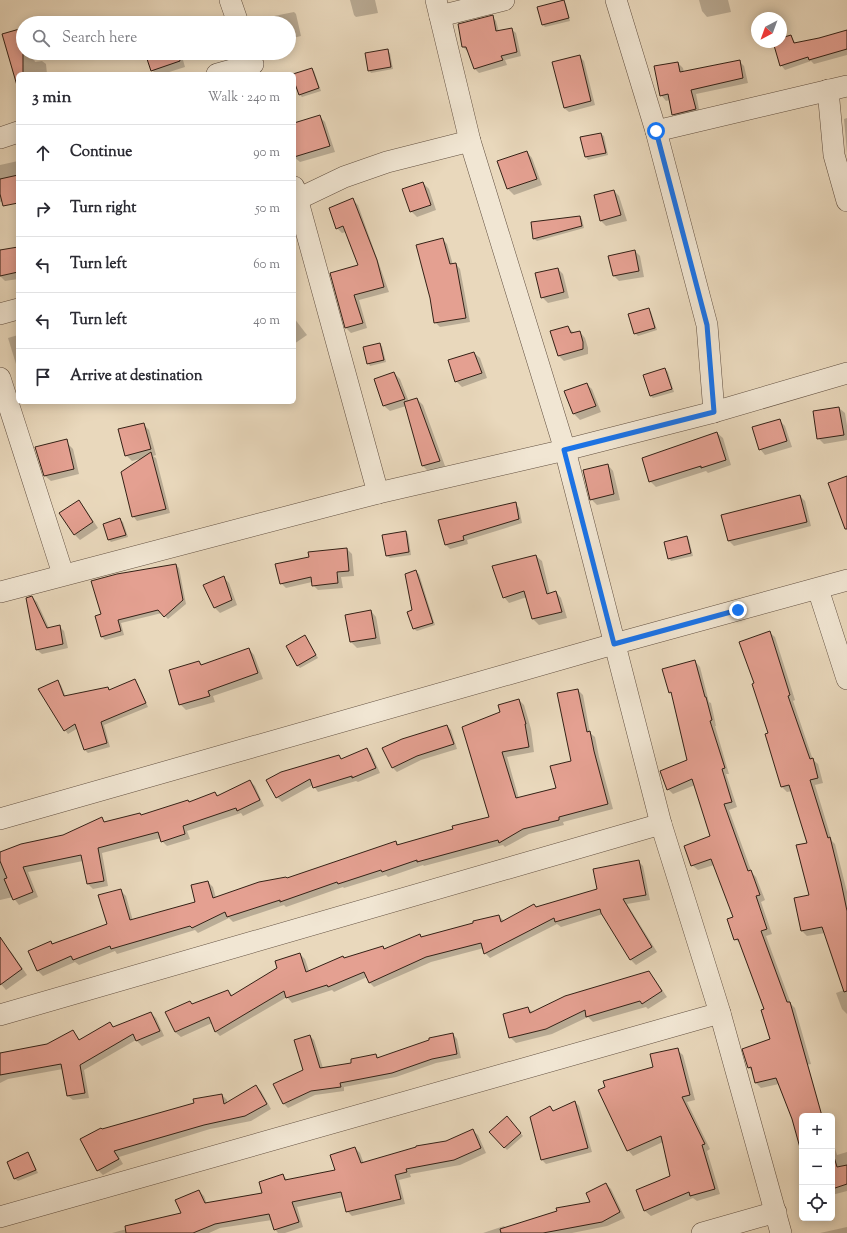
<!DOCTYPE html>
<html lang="en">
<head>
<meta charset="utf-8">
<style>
	:root { --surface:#fff; --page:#f7f7f7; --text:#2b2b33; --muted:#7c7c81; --line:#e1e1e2 }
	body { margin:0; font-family:"Sorts Mill Goudy",serif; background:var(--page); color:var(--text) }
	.controls { position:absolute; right:12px; bottom:12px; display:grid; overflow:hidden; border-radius:6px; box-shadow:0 2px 10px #0003 }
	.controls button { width:36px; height:36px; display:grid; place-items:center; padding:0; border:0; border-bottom:1px solid var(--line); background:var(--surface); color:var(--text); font:20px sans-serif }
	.compass { position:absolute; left:751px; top:12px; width:36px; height:36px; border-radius:50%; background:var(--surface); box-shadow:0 2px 10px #0003; rotate:221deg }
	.stop { position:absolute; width:12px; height:12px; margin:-9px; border:3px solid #1a73e8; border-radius:50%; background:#fff }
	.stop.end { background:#1a73e8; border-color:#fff; box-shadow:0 1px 4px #0008 }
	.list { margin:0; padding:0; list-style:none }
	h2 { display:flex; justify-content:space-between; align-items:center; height:52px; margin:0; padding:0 16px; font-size:17px }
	h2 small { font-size:13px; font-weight:400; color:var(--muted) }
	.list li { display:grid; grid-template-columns:26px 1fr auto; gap:12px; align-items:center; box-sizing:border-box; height:56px; padding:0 16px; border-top:1px solid var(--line) }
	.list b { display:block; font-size:15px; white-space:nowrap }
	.list em { font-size:13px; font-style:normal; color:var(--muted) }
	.icon { flex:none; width:22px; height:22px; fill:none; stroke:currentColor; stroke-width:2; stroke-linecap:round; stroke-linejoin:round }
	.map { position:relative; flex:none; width:847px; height:1233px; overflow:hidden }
	.search { position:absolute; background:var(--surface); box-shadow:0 2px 10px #0003; left:16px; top:16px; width:280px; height:44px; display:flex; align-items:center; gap:10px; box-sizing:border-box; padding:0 14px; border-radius:22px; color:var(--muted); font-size:15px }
	.panel { position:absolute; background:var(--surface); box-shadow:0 2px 10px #0003; left:16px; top:72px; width:280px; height:332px; border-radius:6px }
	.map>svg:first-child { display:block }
	.shadow { fill:#0003 }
	.building { fill:#e4a091; stroke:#342116 }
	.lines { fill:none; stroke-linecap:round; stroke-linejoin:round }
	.minor-casing { stroke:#614f40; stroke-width:22 }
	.minor { stroke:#f1e6d3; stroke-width:21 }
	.route { stroke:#1a73e8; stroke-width:5 }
</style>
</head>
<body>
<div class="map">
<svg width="847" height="1233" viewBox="0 0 847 1233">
	<rect width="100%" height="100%" fill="#e9d8bc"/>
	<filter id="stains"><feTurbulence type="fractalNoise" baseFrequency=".005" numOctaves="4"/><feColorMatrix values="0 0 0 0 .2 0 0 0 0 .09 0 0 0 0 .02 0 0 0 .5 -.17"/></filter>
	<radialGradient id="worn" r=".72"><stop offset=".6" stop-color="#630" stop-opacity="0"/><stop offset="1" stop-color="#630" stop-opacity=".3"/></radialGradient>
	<g class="shadow">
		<path d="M 350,0 L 375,0 L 378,13 L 356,17 L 354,15 Z"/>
		<path d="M 699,0 L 728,0 L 731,12 L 707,17 L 702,11 Z"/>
		<path d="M 564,1 L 566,4 L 570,21 L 545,27 L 543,25 Z"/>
		<path d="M 294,12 L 296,14 L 301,36 L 289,39 L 289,23 L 276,23 L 274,16 Z"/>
		<path d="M 492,16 L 496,21 L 499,32 L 511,29 L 516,33 L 521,56 L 505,60 L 507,65 L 479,73 L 475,69 L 469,51 L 467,51 L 463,47 Z"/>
		<path d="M 23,29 L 23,53 L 32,53 L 35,62 L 42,61 L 46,64 L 47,74 L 18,74 L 18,79 L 16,77 Z"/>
		<path d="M 847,31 L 847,55 L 814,64 L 811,61 L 785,70 L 781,65 L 774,42 L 781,42 L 781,39 L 791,36 L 796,44 L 820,39 Z"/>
		<path d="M 387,51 L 390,53 L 393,69 L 371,73 L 369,70 Z"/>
		<path d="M 146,53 L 181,53 L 185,67 L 163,74 L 156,74 L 152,70 Z"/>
		<path d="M 579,56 L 584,61 L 595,105 L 569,112 L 564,108 Z"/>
		<path d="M 739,61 L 744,66 L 748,83 L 696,94 L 700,114 L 678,119 L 673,114 L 670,100 L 666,101 L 661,95 L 678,63 L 683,68 L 684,73 Z"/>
		<path d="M 311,69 L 314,71 L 321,91 L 302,97 L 300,95 L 294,75 Z"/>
		<path d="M 319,116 L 325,122 L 335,152 L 300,162 L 294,157 L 294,124 Z"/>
		<path d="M 847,118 L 847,153 L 844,119 Z"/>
		<path d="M 601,134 L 604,136 L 608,155 L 588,160 L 586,157 L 581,138 Z"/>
		<path d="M 527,152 L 532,158 L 542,185 L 514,195 L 508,189 L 499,162 Z"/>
		<path d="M 18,161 L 18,196 L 0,202 L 0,165 Z"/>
		<path d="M 423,183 L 429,189 L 436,210 L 417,217 L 411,211 Z"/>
		<path d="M 614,191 L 619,196 L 627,221 L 606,226 L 601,221 Z"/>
		<path d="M 353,200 L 358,205 L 389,292 L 359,300 L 367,328 L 351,333 L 346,328 L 360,266 L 346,232 L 342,233 L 337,228 Z"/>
		<path d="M 580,217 L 582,219 L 584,228 L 537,241 L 534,239 L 532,223 Z"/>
		<path d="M 443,240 L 447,244 L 453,265 L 456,264 L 460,269 L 470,322 L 440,327 L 435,322 L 431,298 Z"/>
		<path d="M 18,249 L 18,279 L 5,281 L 0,276 L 0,251 Z"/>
		<path d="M 635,251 L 640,256 L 644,277 L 619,281 L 614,276 Z"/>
		<path d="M 558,269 L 563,274 L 569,298 L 548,303 L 542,297 Z"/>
		<path d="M 649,310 L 651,312 L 657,330 L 638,336 L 635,333 Z"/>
		<path d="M 294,318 L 307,335 L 294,344 Z"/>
		<path d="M 568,327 L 574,333 L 580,332 L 585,338 L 588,348 L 588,354 L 564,361 L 559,356 Z"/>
		<path d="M 18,335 L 18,365 L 16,364 L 8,338 Z"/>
		<path d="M 379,344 L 382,346 L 386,362 L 370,366 L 368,363 Z"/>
		<path d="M 474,353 L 480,358 L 487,378 L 462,387 L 456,381 Z"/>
		<path d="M 665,369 L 668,372 L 674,392 L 653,398 L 650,396 Z"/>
		<path d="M 394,373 L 400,379 L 409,402 L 417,399 L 423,405 L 445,466 L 429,472 L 423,466 L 406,406 L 390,411 L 384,406 L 375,379 Z"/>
		<path d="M 586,384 L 592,389 L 601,412 L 580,420 L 574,414 L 565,391 Z"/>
		<path d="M 839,408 L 845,413 L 847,426 L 847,440 L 824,444 L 818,438 Z"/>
		<path d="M 779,420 L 785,426 L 792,447 L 765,455 L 760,449 Z"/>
		<path d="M 143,424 L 149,430 L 156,455 L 153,456 L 156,458 L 170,513 L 137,521 L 133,516 L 144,458 L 132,461 L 126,455 Z"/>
		<path d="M 717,433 L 723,438 L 731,465 L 708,473 L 706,471 L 656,487 L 650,481 L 694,441 L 693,440 Z"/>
		<path d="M 67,443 L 73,449 L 79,474 L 51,481 L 45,476 Z"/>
		<path d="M 608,465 L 613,471 L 620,500 L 597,505 L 591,499 Z"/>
		<path d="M 800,496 L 805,501 L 811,526 L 734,546 L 729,541 Z"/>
		<path d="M 79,501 L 84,507 L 98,528 L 80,540 L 75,535 Z"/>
		<path d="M 515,503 L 519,508 L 522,523 L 467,540 L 468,544 L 450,549 L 446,545 Z"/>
		<path d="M 120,520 L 123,522 L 128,537 L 111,542 L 109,540 Z"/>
		<path d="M 405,532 L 408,534 L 411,555 L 390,558 L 387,556 Z"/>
		<path d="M 687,537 L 689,540 L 693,556 L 671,561 L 669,558 Z"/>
		<path d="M 347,549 L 352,554 L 354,576 L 341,577 L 343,588 L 318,590 L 313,585 L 312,582 L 286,588 L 281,583 Z"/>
		<path d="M 536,556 L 542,561 L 550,594 L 556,592 L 561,598 L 567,618 L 539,625 L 533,619 L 527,597 L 509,603 L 504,597 Z"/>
		<path d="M 176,565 L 179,568 L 186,604 L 168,619 L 162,613 L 121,623 L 124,635 L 105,640 L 101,636 L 102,615 Z"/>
		<path d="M 416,572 L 419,574 L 435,625 L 417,631 L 414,629 L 409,612 L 414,611 Z"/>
		<path d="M 223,577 L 229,583 L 237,605 L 220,613 L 214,607 Z"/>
		<path d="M 32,597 L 37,602 L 49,628 L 59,626 L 64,631 L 68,648 L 42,654 L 37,650 Z"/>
		<path d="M 371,611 L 376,617 L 381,644 L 357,648 L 351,642 L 347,615 Z"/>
		<path d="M 769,632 L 775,637 L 795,700 L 793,701 L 813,760 L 818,764 L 823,783 L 815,785 L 832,841 L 835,844 L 847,892 L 847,1014 L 842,1009 L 836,993 L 844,990 L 825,933 L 807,936 L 802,931 L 810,896 L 808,844 L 792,791 L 787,792 L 782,787 L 769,734 Z"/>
		<path d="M 305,636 L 318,658 L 300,668 L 297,665 Z"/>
		<path d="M 249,649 L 254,655 L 263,679 L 213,696 L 215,702 L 186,710 L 180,704 L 199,662 L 203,666 Z"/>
		<path d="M 695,661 L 700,667 L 709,702 L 711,703 L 716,726 L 715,726 L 729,774 L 726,774 L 737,807 L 729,810 L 752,873 L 756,877 L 765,900 L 761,902 L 772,934 L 766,936 L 791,1004 L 795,1008 L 811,1064 L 801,1066 L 821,1116 L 802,1116 L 802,1151 L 793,1119 L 779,1084 L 761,1088 L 756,1083 L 753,1072 L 749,1068 L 771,1040 L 765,1010 L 741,944 L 735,939 L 734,917 L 714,865 L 698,870 L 692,865 L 712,837 L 695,785 L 673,794 L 668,789 L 688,761 L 673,695 L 670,692 Z"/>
		<path d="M 135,680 L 138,684 L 148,707 L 104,725 L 110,747 L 88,753 L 85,750 L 78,728 L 68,734 L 65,730 L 58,682 L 61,685 L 66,697 L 107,688 L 110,691 Z"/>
		<path d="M 578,690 L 583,695 L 590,733 L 595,737 L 599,757 L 613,809 L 563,822 L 564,825 L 529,834 L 505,847 L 503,845 L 424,866 L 423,865 L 388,877 L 386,875 L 344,888 L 343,887 L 286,907 L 284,905 L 233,922 L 229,918 L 198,933 L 195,930 L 117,954 L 115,951 L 79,965 L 75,962 L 43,976 L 38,971 L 29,951 L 51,942 L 53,944 L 108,925 L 120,890 L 126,896 L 133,921 L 196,902 L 208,882 L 213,887 L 216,898 L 287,879 L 396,843 L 399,845 L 490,818 L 501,712 L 519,700 L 524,705 L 531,729 L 534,752 L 507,757 L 519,799 L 558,789 L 572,761 Z"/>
		<path d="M 447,726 L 451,730 L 457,749 L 421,760 L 397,772 L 392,767 Z"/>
		<path d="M 367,749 L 371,753 L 380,773 L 358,782 L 356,781 L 318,792 L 313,785 L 282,802 L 277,797 L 339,756 L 342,760 Z"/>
		<path d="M 250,781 L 255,786 L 264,806 L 243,816 L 241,813 L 187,831 L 190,839 L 167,846 L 162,841 L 161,838 L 102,853 L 108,886 L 93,889 L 88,884 L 83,861 L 28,872 L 38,897 L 19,905 L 13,897 L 0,900 L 0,853 L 64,836 L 102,819 L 106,823 L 142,816 L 189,803 L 215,793 L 218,796 Z"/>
		<path d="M 638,861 L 643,866 L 650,900 L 627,904 L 657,952 L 636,965 L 631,960 L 603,914 L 561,927 L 557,924 L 490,958 L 485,953 L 484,948 L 431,962 L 374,987 L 369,982 L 367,977 L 334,992 L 332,990 L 292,1003 L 287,997 L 220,1036 L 215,1031 L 212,1023 L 181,1037 L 175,1032 L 190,1002 L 193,1005 L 228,991 L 233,996 L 300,954 L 305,959 L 309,971 L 343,957 L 345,959 L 382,947 L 385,950 L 420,935 L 422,937 L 499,916 L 504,921 L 537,908 L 598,890 Z"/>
		<path d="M 6,947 L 12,953 L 27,975 L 6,990 L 0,983 L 0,951 Z"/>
		<path d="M 648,972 L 654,978 L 667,997 L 648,1009 L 646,1007 L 593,1022 L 588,1017 L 552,1034 L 516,1043 L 510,1037 L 528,1008 L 533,1013 Z"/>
		<path d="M 151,1013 L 156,1018 L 164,1036 L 142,1046 L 136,1040 L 84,1070 L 89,1098 L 73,1100 L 68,1096 L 63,1069 L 8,1079 L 0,1083 L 0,1055 L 47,1045 L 73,1031 L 80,1040 L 110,1023 L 115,1028 Z"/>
		<path d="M 453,1034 L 457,1039 L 461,1058 L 436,1063 L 396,1077 L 344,1087 L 344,1091 L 315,1095 L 288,1108 L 284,1104 L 275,1084 L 304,1070 L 310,1036 L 314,1040 L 323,1068 L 353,1064 L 376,1055 L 378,1058 Z"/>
		<path d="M 677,1050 L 683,1055 L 695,1100 L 687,1102 L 710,1149 L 707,1151 L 720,1194 L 697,1201 L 693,1198 L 651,1216 L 645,1211 L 637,1191 L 671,1176 L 663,1142 L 633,1156 L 628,1150 L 654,1068 Z"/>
		<path d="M 256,1086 L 261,1091 L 271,1109 L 251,1121 L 210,1129 L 119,1157 L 123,1164 L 103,1175 L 98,1170 L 102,1130 L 222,1095 L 227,1100 L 227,1103 Z"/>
		<path d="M 575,1102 L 579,1106 L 592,1152 L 546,1164 L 542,1160 L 550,1108 L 554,1111 Z"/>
		<path d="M 507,1117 L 523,1136 L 507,1150 L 490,1132 Z"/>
		<path d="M 472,1130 L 478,1135 L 486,1153 L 460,1165 L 410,1174 L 411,1177 L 399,1180 L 405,1204 L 352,1216 L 347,1211 L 343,1197 L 297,1207 L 303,1227 L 285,1233 L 278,1233 L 275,1229 L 272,1220 L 220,1228 L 209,1233 L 112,1233 L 182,1214 L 199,1191 L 204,1196 L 207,1204 L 263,1194 L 283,1175 L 288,1181 L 337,1171 L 355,1148 L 360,1153 L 364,1164 L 447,1142 Z"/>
		<path d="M 832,1138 L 837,1155 L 847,1152 L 847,1191 L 832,1195 Z"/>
		<path d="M 28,1154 L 30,1156 L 38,1173 L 18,1181 L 15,1179 L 8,1162 Z"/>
		<path d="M 606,1184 L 611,1189 L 625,1218 L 607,1226 L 572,1233 L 483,1233 L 504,1226 L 506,1228 L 592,1202 Z"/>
		<path d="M 847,1227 L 847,1233 L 820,1233 Z"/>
	</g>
	<g class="building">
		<path d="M 564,0 L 569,18 L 542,25 L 537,7 Z"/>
		<path d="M 493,15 L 496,31 L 512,28 L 517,52 L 501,56 L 503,60 L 474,69 L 466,47 L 462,47 L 458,24 Z"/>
		<path d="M 166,18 L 168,23 L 150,23 Z"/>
		<path d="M 23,28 L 23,74 L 18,74 L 18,89 L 2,34 Z"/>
		<path d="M 847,30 L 847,49 L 809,60 L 808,57 L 780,66 L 773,42 L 781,42 L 781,38 L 791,35 L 794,43 L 819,38 Z"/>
		<path d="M 388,49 L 391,67 L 368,71 L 365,53 Z"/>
		<path d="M 145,53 L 178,53 L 180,61 L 151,71 Z"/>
		<path d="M 580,55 L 591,101 L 564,108 L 552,62 Z"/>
		<path d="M 740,60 L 743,78 L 691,90 L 696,109 L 672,115 L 668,94 L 660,96 L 654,66 L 678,62 L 680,72 Z"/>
		<path d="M 312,68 L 319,88 L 299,95 L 294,81 L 294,74 L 293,74 Z"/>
		<path d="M 320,115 L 330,146 L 294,157 L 294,123 Z"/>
		<path d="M 601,133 L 606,153 L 585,157 L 580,137 Z"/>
		<path d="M 527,151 L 537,179 L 507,189 L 497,161 Z"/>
		<path d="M 18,175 L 18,203 L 3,206 L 0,194 L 0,179 Z"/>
		<path d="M 423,182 L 431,205 L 410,212 L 402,189 Z"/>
		<path d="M 614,190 L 621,215 L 600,221 L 594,195 Z"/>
		<path d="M 353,198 L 377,260 L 384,287 L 354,295 L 363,323 L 345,328 L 330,273 L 358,265 L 343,226 L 336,229 L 329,208 Z"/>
		<path d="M 580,216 L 582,226 L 533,239 L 531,222 Z"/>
		<path d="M 443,238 L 450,264 L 456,263 L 466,318 L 434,323 L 430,298 L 416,245 Z"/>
		<path d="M 18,247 L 18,272 L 0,276 L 0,250 Z"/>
		<path d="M 635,250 L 639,271 L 613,276 L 608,256 Z"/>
		<path d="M 558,268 L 564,292 L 541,298 L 535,273 Z"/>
		<path d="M 649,308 L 655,328 L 634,334 L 628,314 Z"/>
		<path d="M 568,326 L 571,333 L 580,331 L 583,342 L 583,349 L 558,356 L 550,331 Z"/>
		<path d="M 380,343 L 384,360 L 367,364 L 363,347 Z"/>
		<path d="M 474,352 L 482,373 L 455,382 L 448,360 Z"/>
		<path d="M 665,368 L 672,389 L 650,396 L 643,375 Z"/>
		<path d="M 394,372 L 405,399 L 383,406 L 374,379 Z"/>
		<path d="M 587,383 L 596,406 L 573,414 L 564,391 Z"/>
		<path d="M 417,398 L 440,461 L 422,466 L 404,402 Z"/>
		<path d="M 839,407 L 844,435 L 817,439 L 813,411 Z"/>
		<path d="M 780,419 L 787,441 L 759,450 L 752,427 Z"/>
		<path d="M 144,423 L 151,449 L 125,456 L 118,429 Z"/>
		<path d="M 717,432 L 726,460 L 701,468 L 701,466 L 649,482 L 642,458 Z"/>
		<path d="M 67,439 L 74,469 L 44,476 L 35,447 Z"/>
		<path d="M 151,452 L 166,509 L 132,517 L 121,472 Z"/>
		<path d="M 608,464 L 614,494 L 590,500 L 583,470 Z"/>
		<path d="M 847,476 L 847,529 L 845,529 L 828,483 Z"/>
		<path d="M 800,495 L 807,522 L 728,541 L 721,515 Z"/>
		<path d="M 79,500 L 93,522 L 74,535 L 59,513 Z"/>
		<path d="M 516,502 L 519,519 L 463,536 L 464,540 L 445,545 L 438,520 Z"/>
		<path d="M 120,518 L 126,535 L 108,540 L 103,524 Z"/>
		<path d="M 406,531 L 409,552 L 386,556 L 382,535 Z"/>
		<path d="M 687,536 L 691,553 L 668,559 L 664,542 Z"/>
		<path d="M 347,548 L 349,571 L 337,572 L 338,583 L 312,586 L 311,577 L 280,584 L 275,564 L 309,557 L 308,552 Z"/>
		<path d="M 536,555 L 547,594 L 556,591 L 562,612 L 532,619 L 524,591 L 503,598 L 492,566 Z"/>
		<path d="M 176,564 L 183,600 L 164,617 L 158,610 L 118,620 L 121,631 L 101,637 L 95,616 L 101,614 L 91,581 L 117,574 Z"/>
		<path d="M 416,570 L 433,623 L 413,629 L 407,612 L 412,610 L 405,574 Z"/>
		<path d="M 224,576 L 232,600 L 214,608 L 203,585 Z"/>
		<path d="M 32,596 L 47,628 L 60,625 L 63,644 L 36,650 L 26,598 Z"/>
		<path d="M 371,610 L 376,638 L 350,642 L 345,615 Z"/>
		<path d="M 770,631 L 790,695 L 788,696 L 810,759 L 813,758 L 818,778 L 810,780 L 828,838 L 830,837 L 841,882 L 847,911 L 847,991 L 844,992 L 822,927 L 801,931 L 794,898 L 809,895 L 796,845 L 807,843 L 789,785 L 781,787 L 765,734 L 768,733 L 752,684 L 754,683 L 739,642 Z"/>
		<path d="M 305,635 L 316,655 L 297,666 L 286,646 Z"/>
		<path d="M 249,648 L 258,673 L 208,691 L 210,696 L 179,705 L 169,670 L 199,661 L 201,665 Z"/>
		<path d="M 695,660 L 705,697 L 706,697 L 712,720 L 710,721 L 725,768 L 722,769 L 732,802 L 724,804 L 748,871 L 751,870 L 760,895 L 756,896 L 767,929 L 761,931 L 787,1002 L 790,1002 L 822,1116 L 802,1116 L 802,1155 L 792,1119 L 776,1078 L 755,1083 L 751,1067 L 748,1068 L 742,1049 L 770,1039 L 761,1010 L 764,1009 L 738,939 L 734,940 L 727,919 L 733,917 L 711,859 L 691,866 L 684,846 L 710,836 L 692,779 L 667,790 L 660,771 L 687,760 L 671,692 L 669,693 L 662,669 Z"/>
		<path d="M 135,679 L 146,703 L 101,722 L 107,743 L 84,750 L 75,724 L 64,731 L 38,689 L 58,680 L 64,696 L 108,687 L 109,690 Z"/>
		<path d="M 578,689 L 587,732 L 590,731 L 594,751 L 608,804 L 559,817 L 559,820 L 523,829 L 499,843 L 498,840 L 417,862 L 417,860 L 382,872 L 381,870 L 338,884 L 337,882 L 280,902 L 280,900 L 227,917 L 225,912 L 192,928 L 190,926 L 111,949 L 110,946 L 73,960 L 71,956 L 37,971 L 28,951 L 51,941 L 52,944 L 107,924 L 98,895 L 121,889 L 130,920 L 195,902 L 191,885 L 208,881 L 213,898 L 259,882 L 286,877 L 287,878 L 396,841 L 397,845 L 453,829 L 452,826 L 489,817 L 462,727 L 500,712 L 498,705 L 519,699 L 526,724 L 525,724 L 529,747 L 502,752 L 516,798 L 556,788 L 550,766 L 571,761 L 557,693 Z"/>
		<path d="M 447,725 L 454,744 L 417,756 L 392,768 L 382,748 L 402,739 Z"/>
		<path d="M 367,748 L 376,768 L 352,778 L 352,776 L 313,788 L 310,779 L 276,798 L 266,780 L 281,772 L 339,755 L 341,759 Z"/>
		<path d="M 250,780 L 260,800 L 237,811 L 236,808 L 183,826 L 185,834 L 161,842 L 158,832 L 98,848 L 104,881 L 87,884 L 81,855 L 23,867 L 33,892 L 13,900 L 4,879 L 7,878 L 0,861 L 0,852 L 21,844 L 63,835 L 102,817 L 104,822 L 140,813 L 141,815 L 188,800 L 189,802 L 215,792 L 217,796 Z"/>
		<path d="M 639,860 L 646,895 L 623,899 L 652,947 L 630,960 L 601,913 L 600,909 L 555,922 L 554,918 L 484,954 L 481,943 L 426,957 L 369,983 L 364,972 L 328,987 L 327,985 L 286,998 L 284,991 L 215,1032 L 209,1017 L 175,1032 L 165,1012 L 190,1001 L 192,1004 L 228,990 L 231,996 L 277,968 L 275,961 L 300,953 L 306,972 L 343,956 L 344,958 L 383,946 L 384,949 L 420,934 L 421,937 L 473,923 L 473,921 L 499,915 L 501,922 L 534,904 L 536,907 L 597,889 L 593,869 Z"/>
		<path d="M 0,937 L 22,969 L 0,985 Z"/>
		<path d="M 649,971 L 662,991 L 642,1004 L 640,1001 L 586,1017 L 585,1010 L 546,1029 L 509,1038 L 503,1014 L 528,1007 L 530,1013 L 565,996 Z"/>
		<path d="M 151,1012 L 160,1031 L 136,1041 L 133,1034 L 80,1065 L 85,1093 L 67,1096 L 61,1064 L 0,1075 L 0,1053 L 47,1044 L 73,1030 L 79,1040 L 110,1022 L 113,1027 Z"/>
		<path d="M 453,1033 L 457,1054 L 432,1059 L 392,1073 L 340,1083 L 341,1087 L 311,1091 L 283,1104 L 273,1084 L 303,1070 L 294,1040 L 310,1035 L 320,1068 L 351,1063 L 351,1059 L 376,1054 L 377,1058 L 429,1040 L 429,1038 Z"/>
		<path d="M 678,1048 L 690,1095 L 682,1097 L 705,1144 L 702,1145 L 715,1189 L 690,1196 L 689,1192 L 644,1211 L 636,1190 L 670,1176 L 661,1136 L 627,1151 L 598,1090 L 605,1087 L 603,1081 L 653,1067 L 650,1054 Z"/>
		<path d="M 256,1085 L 267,1104 L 245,1116 L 204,1125 L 114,1151 L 119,1159 L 97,1171 L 80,1139 L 101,1128 L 102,1129 L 194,1103 L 193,1099 L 222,1094 L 224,1104 Z"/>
		<path d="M 575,1101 L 588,1148 L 541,1160 L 530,1117 L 550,1106 L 553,1111 Z"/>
		<path d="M 507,1116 L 521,1133 L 504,1148 L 489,1132 Z"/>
		<path d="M 473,1129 L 481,1148 L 454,1160 L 406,1169 L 407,1172 L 395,1175 L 401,1199 L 346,1212 L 341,1192 L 292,1202 L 299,1222 L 274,1230 L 269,1214 L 215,1224 L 193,1233 L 126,1233 L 125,1226 L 181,1213 L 175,1200 L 199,1190 L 205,1203 L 262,1193 L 259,1182 L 283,1174 L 285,1180 L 335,1170 L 330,1155 L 355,1147 L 361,1163 L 416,1147 L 416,1146 L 446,1141 Z"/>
		<path d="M 832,1150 L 837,1167 L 847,1165 L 847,1184 L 832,1189 Z"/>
		<path d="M 28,1152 L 36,1170 L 14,1179 L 7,1162 Z"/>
		<path d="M 606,1183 L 620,1212 L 602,1222 L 543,1233 L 501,1233 L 500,1229 L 557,1211 L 556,1208 L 590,1202 L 586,1193 Z"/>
	</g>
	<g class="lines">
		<g class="minor-casing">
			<g id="minor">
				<path d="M 230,0 L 238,23"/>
				<path d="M 436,0 L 470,141 L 565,450 L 661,824 L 720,1013 L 781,1233"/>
				<path d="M 616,0 L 656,131 L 847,86"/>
				<path d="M 440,16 L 504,0"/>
				<path d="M 217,74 L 253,64"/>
				<path d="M 828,90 L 834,155 L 847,201"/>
				<path d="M 656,131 L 707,325 L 714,412"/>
				<path d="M 0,138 L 18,132"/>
				<path d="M 294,187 L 378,493"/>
				<path d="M 298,199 L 344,177 L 387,162 L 470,141"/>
				<path d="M 0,314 L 18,309"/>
				<path d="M 0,378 L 63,574"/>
				<path d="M 818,589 L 847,679"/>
				<path d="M 0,592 L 378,493 L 565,450 L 714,412 L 847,373"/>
				<path d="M 0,819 L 614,644 L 847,580"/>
				<path d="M 0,1015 L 661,824"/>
				<path d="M 0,1217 L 720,1013"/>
				<path d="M 702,1233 L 776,1212"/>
			</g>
		</g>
		<use href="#minor" class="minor"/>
	</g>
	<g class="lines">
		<path class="route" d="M 656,131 L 707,325 L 714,412 L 564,450 L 614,644 L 738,610"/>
	</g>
	<rect width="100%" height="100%" filter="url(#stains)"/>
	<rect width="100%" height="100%" fill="url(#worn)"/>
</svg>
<div class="controls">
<button>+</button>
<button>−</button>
<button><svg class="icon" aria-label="locate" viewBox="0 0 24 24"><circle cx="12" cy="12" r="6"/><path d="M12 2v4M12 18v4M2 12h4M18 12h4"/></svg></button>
</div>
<svg class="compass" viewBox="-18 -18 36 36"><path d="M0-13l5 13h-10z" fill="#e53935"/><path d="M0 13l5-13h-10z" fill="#7c7c81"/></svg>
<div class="stop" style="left:656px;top:131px"></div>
<div class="stop end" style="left:738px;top:610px"></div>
<div class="search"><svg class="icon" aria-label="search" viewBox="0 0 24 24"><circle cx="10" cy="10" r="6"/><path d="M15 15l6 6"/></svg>Search here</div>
<section class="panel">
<h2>3 min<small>Walk · 240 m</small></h2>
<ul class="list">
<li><svg class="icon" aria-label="ahead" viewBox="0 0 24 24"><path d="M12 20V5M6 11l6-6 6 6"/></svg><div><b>Continue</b></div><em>90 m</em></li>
<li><svg class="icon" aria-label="right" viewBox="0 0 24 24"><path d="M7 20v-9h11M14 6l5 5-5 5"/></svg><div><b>Turn right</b></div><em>50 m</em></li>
<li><svg class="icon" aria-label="left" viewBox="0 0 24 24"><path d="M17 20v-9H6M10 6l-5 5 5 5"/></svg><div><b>Turn left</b></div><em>60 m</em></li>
<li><svg class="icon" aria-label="left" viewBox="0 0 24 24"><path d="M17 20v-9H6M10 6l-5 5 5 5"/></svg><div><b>Turn left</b></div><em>40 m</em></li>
<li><svg class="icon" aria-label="arrive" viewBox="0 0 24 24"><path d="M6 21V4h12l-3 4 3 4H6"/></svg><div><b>Arrive at destination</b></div></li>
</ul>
</section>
</div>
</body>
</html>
